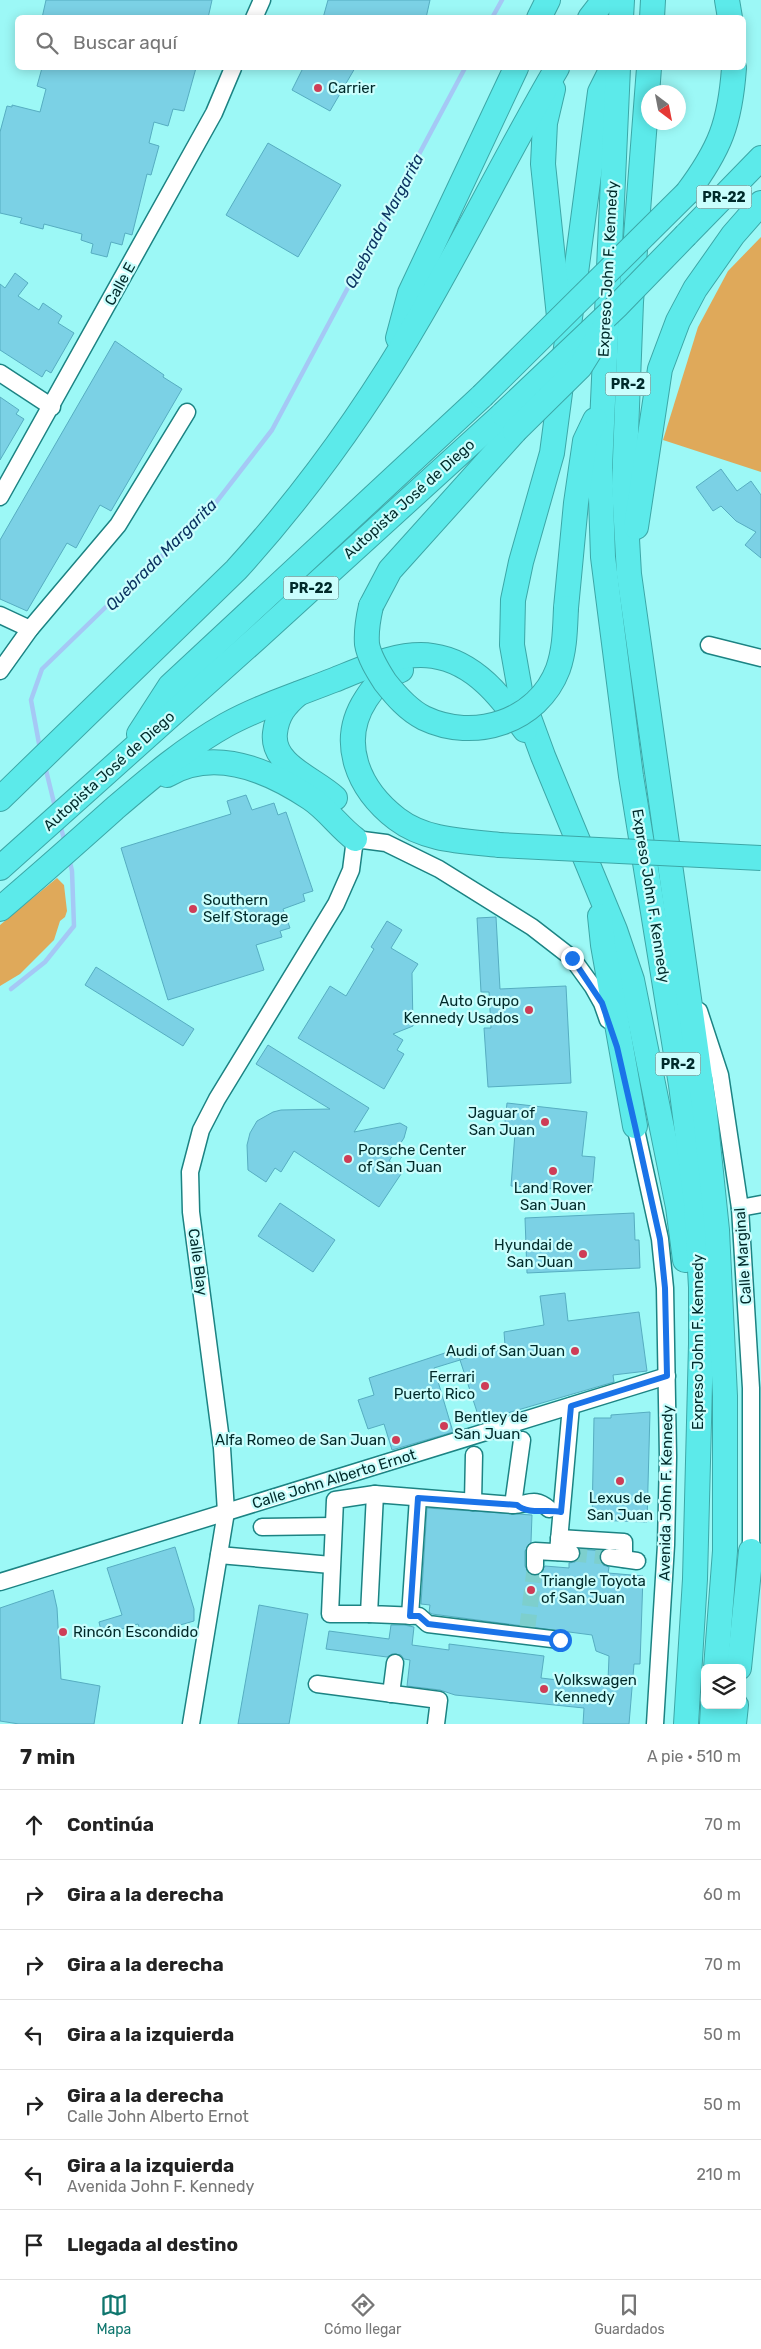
<!DOCTYPE html>
<html lang="es">
<head>
<meta charset="utf-8">
<style>
	:root { --surface:#fff; --page:#f2f2f2; --text:#222; --muted:#767676; --line:#e0e0e0; --accent:#0f766e }
	body { margin:0; font-family:Rubik,sans-serif; background:var(--page); color:var(--text) }
	.controls { position:absolute; right:15px; bottom:15px; display:grid; overflow:hidden; border-radius:8px; box-shadow:0 2px 12px #0003 }
	.controls button { width:45px; height:45px; display:grid; place-items:center; padding:0; border:0; border-bottom:1px solid var(--line); background:var(--surface); color:var(--text); font:25px sans-serif }
	.compass { position:absolute; left:641px; top:85px; width:45px; height:45px; border-radius:50%; background:var(--surface); box-shadow:0 2px 12px #0003; rotate:148deg }
	.stop { position:absolute; width:15px; height:15px; margin:-11px; border:4px solid #1a73e8; border-radius:50%; background:#fff }
	.stop.end { background:#1a73e8; border-color:#fff; box-shadow:0 1px 5px #0008 }
	.list { margin:0; padding:0; list-style:none }
	h2 { display:flex; justify-content:space-between; align-items:center; height:65px; margin:0; padding:0 20px; font-size:21px }
	h2 small { font-size:16px; font-weight:400; color:var(--muted) }
	.list li { display:grid; grid-template-columns:32px 1fr auto; gap:15px; align-items:center; box-sizing:border-box; height:70px; padding:0 20px; border-top:1px solid var(--line) }
	.list b { display:block; font-size:19px; white-space:nowrap }
	.list p { margin:0; font-size:16px; white-space:nowrap; color:var(--muted) }
	.list em { font-size:16px; font-style:normal; color:var(--muted) }
	.icon { flex:none; width:28px; height:28px; fill:none; stroke:currentColor; stroke-width:2; stroke-linecap:round; stroke-linejoin:round }
	.map { position:relative; flex:none; width:761px; height:1724px; overflow:hidden }
	.search { position:absolute; background:var(--surface); box-shadow:0 2px 12px #0003; left:15px; right:15px; top:15px; height:55px; display:flex; align-items:center; gap:12px; box-sizing:border-box; padding:0 18px; border-radius:8px; color:var(--muted); font-size:19px }
	.sheet { height:555px; background:var(--surface) }
	nav { display:flex; justify-content:space-around; align-items:center; box-sizing:border-box; height:70px; border-top:1px solid var(--line); background:var(--surface); font-size:14px; color:var(--muted) }
	nav a { display:grid; justify-items:center; gap:2px }
	nav .on { color:var(--accent) }
	.map>svg:first-child { display:block }
	.green { fill:#dfa95a }
	.lines { fill:none; stroke-linecap:round; stroke-linejoin:round }
	.stream { stroke:#a5c8f5; stroke-width:4.5 }
	.building { fill:#7bd1e5; stroke:#56adc1 }
	.minor-tunnel { stroke:#7dcfcd; stroke-width:16; stroke-dasharray:16 8; stroke-linecap:butt }
	.minor-casing { stroke:#1c8383; stroke-width:19 }
	.highway-casing { stroke:#3ca7a7; stroke-width:26 }
	.minor { stroke:#fff; stroke-width:16 }
	.highway { stroke:#5ceaea; stroke-width:24 }
	.highway-bridge-casing { stroke:#3ca7a7; stroke-width:26; stroke-linecap:butt }
	.highway-bridge { stroke:#5ceaea; stroke-width:24 }
	.route { stroke:#1a73e8; stroke-width:6 }
	.poi-dot { fill:#ce3d57; stroke:#cafefd; stroke-width:2 }
	.labels { text-anchor:middle; dominant-baseline:central; stroke-width:4.5; stroke-linejoin:round; paint-order:stroke }
	.shield { fill:#cafefd; stroke:#3d6a69; stroke-width:1 }
	.shield-label { font-size:14px; font-weight:bold; fill:#002a2a }
	.poi-label { font-size:15px; fill:#002a2a; stroke:#cafefd; text-anchor:start }
	.street-label { font-size:15px; fill:#002a2a; stroke:#cafefd }
	.water-label { font-size:16px; font-style:italic; fill:#0b3361; stroke:#cafefd }
</style>
</head>
<body>
<div class="map">
<svg width="761" height="1724" viewBox="0 0 761 1724">
	<rect width="100%" height="100%" fill="#9cf8f6"/>
	<g class="green">
		<path d="M 761,237 L 761,472 L 663,440 L 698,327 L 728,271 Z"/>
		<path d="M 57,878 L 64,885 L 67,911 L 65,917 L 60,921 L 54,940 L 20,974 L 0,986 L 0,925 Z"/>
	</g>
	<g class="lines">
		<g class="stream">
			<path d="M 492,18 L 502,0"/>
			<path d="M 40,749 L 31,700 L 42,669 L 113,600 L 204,518 L 272,430 L 465,68"/>
			<path d="M 45,766 L 55,807"/>
			<path d="M 60,824 L 65,843"/>
			<path d="M 11,989 L 45,962 L 74,926 L 72,871 L 69,858"/>
		</g>
	</g>
	<g class="building">
		<path d="M 46,0 L 212,0 L 208,18 L 42,18 Z"/>
		<path d="M 328,0 L 430,0 L 426,18 L 323,18 Z"/>
		<path d="M 42,68 L 196,68 L 184,111 L 173,109 L 168,126 L 154,122 L 149,143 L 159,146 L 151,175 L 147,174 L 132,235 L 125,233 L 122,245 L 111,242 L 107,257 L 91,253 L 93,244 L 81,240 L 82,234 L 44,224 L 43,229 L 20,223 L 22,218 L 0,213 L 0,132 L 7,106 L 12,107 L 12,105 L 40,112 L 46,89 L 37,86 Z"/>
		<path d="M 303,68 L 355,68 L 330,111 L 292,90 Z"/>
		<path d="M 268,143 L 341,185 L 298,257 L 226,215 Z"/>
		<path d="M 15,273 L 28,283 L 18,296 L 39,310 L 43,303 L 62,316 L 58,323 L 74,333 L 51,373 L 46,370 L 42,377 L 0,350 L 0,284 L 5,288 Z"/>
		<path d="M 115,341 L 164,375 L 163,377 L 182,389 L 111,511 L 100,505 L 76,548 L 67,543 L 27,611 L 0,599 L 0,540 Z"/>
		<path d="M 0,397 L 19,410 L 16,414 L 24,419 L 0,460 Z"/>
		<path d="M 721,469 L 737,491 L 751,481 L 761,495 L 761,558 L 745,545 L 756,532 L 736,521 L 721,506 L 713,511 L 696,487 Z"/>
		<path d="M 246,795 L 252,810 L 274,803 L 278,815 L 286,812 L 313,891 L 303,894 L 305,901 L 283,909 L 290,928 L 280,931 L 282,937 L 256,945 L 264,970 L 168,1000 L 121,848 L 231,814 L 227,801 Z"/>
		<path d="M 496,917 L 500,989 L 566,986 L 571,1083 L 488,1087 L 484,1028 L 491,1028 L 489,992 L 481,992 L 477,918 Z"/>
		<path d="M 387,921 L 402,930 L 391,948 L 418,964 L 412,973 L 413,1026 L 393,1034 L 403,1040 L 397,1050 L 404,1054 L 384,1089 L 298,1038 L 330,986 L 346,996 L 374,949 L 371,947 Z"/>
		<path d="M 96,967 L 194,1029 L 183,1046 L 85,985 Z"/>
		<path d="M 268,1045 L 369,1108 L 354,1132 L 400,1123 L 407,1127 L 404,1138 L 389,1161 L 403,1171 L 379,1207 L 294,1151 L 281,1172 L 275,1168 L 266,1182 L 248,1170 L 247,1145 L 250,1133 L 257,1121 L 273,1112 L 281,1110 L 330,1109 L 256,1064 Z"/>
		<path d="M 507,1103 L 587,1112 L 582,1156 L 595,1157 L 592,1191 L 511,1186 L 515,1133 L 504,1132 Z"/>
		<path d="M 280,1203 L 335,1240 L 313,1272 L 258,1236 Z"/>
		<path d="M 634,1213 L 635,1240 L 639,1240 L 640,1268 L 527,1273 L 525,1218 Z"/>
		<path d="M 565,1293 L 568,1321 L 639,1312 L 647,1371 L 613,1375 L 614,1382 L 480,1421 L 460,1360 L 505,1345 L 504,1332 L 544,1325 L 540,1296 Z"/>
		<path d="M 457,1349 L 460,1360 L 434,1368 L 453,1432 L 392,1450 L 384,1424 L 368,1429 L 358,1400 L 374,1395 L 369,1378 Z"/>
		<path d="M 650,1412 L 647,1522 L 592,1520 L 594,1418 L 611,1418 L 611,1415 Z"/>
		<path d="M 427,1508 L 532,1515 L 531,1542 L 525,1551 L 525,1566 L 530,1575 L 540,1574 L 545,1566 L 569,1568 L 569,1563 L 575,1562 L 580,1558 L 580,1549 L 601,1551 L 600,1560 L 603,1565 L 609,1567 L 608,1573 L 643,1576 L 640,1664 L 634,1664 L 629,1724 L 583,1724 L 584,1708 L 455,1695 L 440,1690 L 407,1686 L 410,1660 L 404,1659 L 401,1655 L 392,1654 L 387,1657 L 326,1649 L 329,1631 L 389,1639 L 391,1625 L 404,1625 L 414,1627 L 412,1645 L 449,1650 L 449,1644 L 544,1656 L 541,1678 L 591,1684 L 591,1680 L 608,1681 L 609,1656 L 596,1651 L 592,1635 L 432,1614 L 429,1612 L 430,1605 L 421,1604 Z"/>
		<path d="M 175,1547 L 194,1609 L 194,1621 L 142,1636 L 138,1624 L 102,1635 L 99,1622 L 122,1615 L 107,1568 Z"/>
		<path d="M 53,1590 L 57,1608 L 61,1679 L 100,1686 L 94,1724 L 19,1724 L 0,1721 L 0,1608 Z"/>
		<path d="M 259,1605 L 308,1614 L 289,1724 L 238,1724 Z"/>
	</g>
	<g class="lines">
		<g class="minor-tunnel">
			<path d="M 571,1553 L 609,1557"/>
			<path d="M 527,1630 L 535,1566"/>
		</g>
		<g class="minor-casing">
			<g id="minor">
				<path d="M 254,18 L 262,0"/>
				<path d="M 0,373 L 52,407"/>
				<path d="M 0,497 L 214,113 L 233,68"/>
				<path d="M 0,615 L 30,629"/>
				<path d="M 709,645 L 761,658"/>
				<path d="M 0,671 L 30,629 L 118,525 L 187,412"/>
				<path d="M 699,1011 L 720,1075 L 740,1208 L 751,1388 L 751,1551 L 761,1552"/>
				<path d="M 633,1116 L 660,1239 L 665,1288 L 668,1457 L 666,1545 L 655,1724"/>
				<path d="M 740,1208 L 761,1204"/>
				<path d="M 473,1502 L 474,1455"/>
				<path d="M 513,1505 L 522,1440"/>
				<path d="M 549,1509 C 534,1496 528,1505 513,1505 L 375,1494 L 369,1614 L 419,1616 L 428,1624 L 560,1640"/>
				<path d="M 262,1527 L 333,1526"/>
				<path d="M 559,1538 L 624,1542 L 624,1559"/>
				<path d="M 558,1552 L 571,1406"/>
				<path d="M 219,1555 L 331,1565"/>
				<path d="M 609,1557 L 637,1561"/>
				<path d="M 535,1566 L 535,1551 L 571,1553"/>
				<path d="M 0,1582 L 667,1376"/>
				<path d="M 369,1614 L 330,1614 L 335,1500 L 375,1494"/>
				<path d="M 410,1616 L 418,1498"/>
				<path d="M 317,1684 L 439,1700 L 436,1724"/>
				<path d="M 391,1694 L 395,1663"/>
				<path d="M 191,1724 L 226,1512 L 222,1448 L 191,1212 L 190,1172 L 201,1130 L 217,1099 L 336,904 L 351,870 L 355,839 L 386,843 L 439,869 L 532,927 L 572,958 L 593,987 L 602,1003 L 608,1020"/>
			</g>
		</g>
		<g class="highway-casing">
			<g id="highway">
				<path d="M 727,0 L 730,18"/>
				<path d="M 539,18 L 548,0"/>
				<path d="M 590,18 L 604,0"/>
				<path d="M 621,18 L 622,0"/>
				<path d="M 652,18 L 653,0"/>
				<path d="M 612,68 L 600,92 L 552,453 L 521,562 L 513,600 L 512,645 L 521,696 L 543,756 L 615,930 L 632,980 L 678,1207 L 685,1260"/>
				<path d="M 618,68 L 600,468 L 603,557 L 631,776 L 681,1085 L 696,1202 L 701,1287 L 701,1344 L 695,1579 L 686,1724"/>
				<path d="M 649,68 L 631,302 L 624,486 L 629,574 L 704,1105 L 717,1230 L 725,1396 L 725,1551 L 716,1668"/>
				<path d="M 553,89 L 545,123 L 543,164 L 560,326"/>
				<path d="M 687,193 C 720,149 730,123 734,68"/>
				<path d="M 686,235 L 761,158"/>
				<path d="M 398,338 L 410,293 L 516,68"/>
				<path d="M 636,527 L 660,369 L 678,321 L 695,289 L 733,235 L 761,203"/>
				<path d="M 371,606 L 390,570 L 515,431"/>
				<path d="M 566,608 L 576,503 L 585,441 L 595,420"/>
				<path d="M 401,670 C 386,675 374,686 366,699 C 338,742 358,789 397,819 C 426,841 464,841 499,845"/>
				<path d="M 298,694 C 285,705 277,715 275,733 C 271,765 315,779 335,798"/>
				<path d="M 139,734 L 170,686 L 482,396"/>
				<path d="M 167,775 C 214,747 268,770 310,798 C 327,809 339,827 355,839"/>
				<path d="M 0,799 L 236,570 C 307,492 369,405 422,313 C 469,232 510,148 557,68"/>
				<path d="M 0,868 L 257,638 L 503,414"/>
				<path d="M 0,909 C 39,876 76,843 114,809 C 149,779 185,748 226,725 C 261,706 298,694 334,680 C 364,668 400,651 433,656 C 475,662 502,698 525,730"/>
				<path d="M 600,916 L 603,945 L 635,1126"/>
				<path d="M 739,1668 L 751,1551"/>
				<path d="M 712,1724 L 713,1705"/>
				<path d="M 734,1724 L 736,1705"/>
			</g>
		</g>
		<use href="#minor" class="minor"/>
		<use href="#highway" class="highway"/>
		<g class="highway-bridge-casing">
			<g id="highway-bridge">
				<path d="M 482,396 L 687,193"/>
				<path d="M 503,414 L 618,305 L 686,235"/>
				<path d="M 515,431 L 580,367 L 603,330"/>
				<path d="M 371,606 C 368,619 366,631 367,644 C 369,657 378,671 385,682 C 396,696 408,710 424,718 C 474,742 538,722 558,669 C 565,649 565,629 566,608"/>
				<path d="M 499,845 L 761,858"/>
			</g>
		</g>
		<use href="#highway-bridge" class="highway-bridge"/>
	</g>
	<g class="lines">
		<path class="route" d="M 560,1640 L 428,1624 L 419,1616 L 410,1616 L 418,1498 L 517,1505 C 528,1515 547,1509 561,1512 L 571,1406 L 667,1376 L 665,1288 L 660,1239 L 635,1126 L 617,1047 L 602,1003 L 572,958"/>
	</g>
	<g class="poi-dot">
		<circle cx="318" cy="88" r="5"/>
		<circle cx="193" cy="909" r="5"/>
		<circle cx="529" cy="1010" r="5"/>
		<circle cx="545" cy="1122" r="5"/>
		<circle cx="348" cy="1159" r="5"/>
		<circle cx="553" cy="1171" r="5"/>
		<circle cx="583" cy="1254" r="5"/>
		<circle cx="575" cy="1351" r="5"/>
		<circle cx="485" cy="1386" r="5"/>
		<circle cx="444" cy="1426" r="5"/>
		<circle cx="396" cy="1440" r="5"/>
		<circle cx="620" cy="1481" r="5"/>
		<circle cx="531" cy="1590" r="5"/>
		<circle cx="63" cy="1632" r="5"/>
		<circle cx="544" cy="1689" r="5"/>
	</g>
	<g class="labels">
		<g class="shield">
			<rect x="696.5" y="185.5" width="55" height="23" rx="4"/>
			<rect x="605.5" y="372.5" width="45" height="23" rx="4"/>
			<rect x="283.5" y="576.5" width="55" height="23" rx="4"/>
			<rect x="655.5" y="1052.5" width="45" height="23" rx="4"/>
		</g>
		<g class="shield-label">
			<text x="724" y="197">PR-22</text>
			<text x="628" y="384">PR-2</text>
			<text x="311" y="588">PR-22</text>
			<text x="678" y="1064">PR-2</text>
		</g>
		<g class="poi-label">
			<text x="328" y="88">Carrier</text>
			<text x="203" y="900">Southern<tspan x="203" dy="17">Self Storage</tspan></text>
			<text x="519" y="1001" text-anchor="end">Auto Grupo<tspan x="519" dy="17">Kennedy Usados</tspan></text>
			<text x="535" y="1113" text-anchor="end">Jaguar of<tspan x="535" dy="17">San Juan</tspan></text>
			<text x="358" y="1150">Porsche Center<tspan x="358" dy="17">of San Juan</tspan></text>
			<text x="553" y="1188" text-anchor="middle">Land Rover<tspan x="553" dy="17">San Juan</tspan></text>
			<text x="573" y="1245" text-anchor="end">Hyundai de<tspan x="573" dy="17">San Juan</tspan></text>
			<text x="565" y="1351" text-anchor="end">Audi of San Juan</text>
			<text x="475" y="1377" text-anchor="end">Ferrari<tspan x="475" dy="17">Puerto Rico</tspan></text>
			<text x="454" y="1417">Bentley de<tspan x="454" dy="17">San Juan</tspan></text>
			<text x="386" y="1440" text-anchor="end">Alfa Romeo de San Juan</text>
			<text x="620" y="1498" text-anchor="middle">Lexus de<tspan x="620" dy="17">San Juan</tspan></text>
			<text x="541" y="1581">Triangle Toyota<tspan x="541" dy="17">of San Juan</tspan></text>
			<text x="73" y="1632">Rincón Escondido</text>
			<text x="554" y="1680">Volkswagen<tspan x="554" dy="17">Kennedy</tspan></text>
		</g>
		<g class="street-label">
			<text transform="translate(608 269) rotate(-87)">Expreso John F. Kennedy</text>
			<text transform="translate(120 284) rotate(-61)">Calle E</text>
			<text transform="translate(409 499) rotate(-42)">Autopista José de Diego</text>
			<text transform="translate(109 771) rotate(-42)">Autopista José de Diego</text>
			<text transform="translate(651 896) rotate(81)">Expreso John F. Kennedy</text>
			<text transform="translate(743 1256) rotate(-94)">Calle Marginal</text>
			<text transform="translate(198 1262) rotate(82)">Calle Blay</text>
			<text transform="translate(698 1342) rotate(-90)">Expreso John F. Kennedy</text>
			<text transform="translate(334 1479) rotate(-17)">Calle John Alberto Ernot</text>
			<text transform="translate(666 1493) rotate(-89)">Avenida John F. Kennedy</text>
		</g>
		<g class="water-label">
			<text transform="translate(384 221) rotate(-62)">Quebrada Margarita</text>
			<text transform="translate(161 555) rotate(-45)">Quebrada Margarita</text>
		</g>
	</g>
</svg>
<div class="controls">
<button><svg class="icon" aria-label="layers" viewBox="0 0 24 24"><path d="M12 4l9 5-9 5-9-5zM3 14l9 5 9-5"/></svg></button>
</div>
<svg class="compass" viewBox="-18 -18 36 36"><path d="M0-13l5 13h-10z" fill="#e53935"/><path d="M0 13l5-13h-10z" fill="#767676"/></svg>
<div class="stop" style="left:560px;top:1640px"></div>
<div class="stop end" style="left:572px;top:958px"></div>
<div class="search"><svg class="icon" aria-label="search" viewBox="0 0 24 24"><circle cx="10" cy="10" r="6"/><path d="M15 15l6 6"/></svg>Buscar aquí</div>
</div>
<section class="sheet">
<h2>7 min<small>A pie · 510 m</small></h2>
<ul class="list">
<li><svg class="icon" aria-label="ahead" viewBox="0 0 24 24"><path d="M12 20V5M6 11l6-6 6 6"/></svg><div><b>Continúa</b></div><em>70 m</em></li>
<li><svg class="icon" aria-label="right" viewBox="0 0 24 24"><path d="M7 20v-9h11M14 6l5 5-5 5"/></svg><div><b>Gira a la derecha</b></div><em>60 m</em></li>
<li><svg class="icon" aria-label="right" viewBox="0 0 24 24"><path d="M7 20v-9h11M14 6l5 5-5 5"/></svg><div><b>Gira a la derecha</b></div><em>70 m</em></li>
<li><svg class="icon" aria-label="left" viewBox="0 0 24 24"><path d="M17 20v-9H6M10 6l-5 5 5 5"/></svg><div><b>Gira a la izquierda</b></div><em>50 m</em></li>
<li><svg class="icon" aria-label="right" viewBox="0 0 24 24"><path d="M7 20v-9h11M14 6l5 5-5 5"/></svg><div><b>Gira a la derecha</b><p>Calle John Alberto Ernot</p></div><em>50 m</em></li>
<li><svg class="icon" aria-label="left" viewBox="0 0 24 24"><path d="M17 20v-9H6M10 6l-5 5 5 5"/></svg><div><b>Gira a la izquierda</b><p>Avenida John F. Kennedy</p></div><em>210 m</em></li>
<li><svg class="icon" aria-label="arrive" viewBox="0 0 24 24"><path d="M6 21V4h12l-3 4 3 4H6"/></svg><div><b>Llegada al destino</b></div></li>
</ul>
</section>
<nav>
<a class="on"><svg class="icon" aria-label="map" viewBox="0 0 24 24"><path d="M3 6l6-2 6 2 6-2v14l-6 2-6-2-6 2zM9 4v14M15 6v14"/></svg>Mapa</a>
<a><svg class="icon" aria-label="directions" viewBox="0 0 24 24"><path d="M12 3l9 9-9 9-9-9zM9 14v-3h6M13 9l2 2-2 2"/></svg>Cómo llegar</a>
<a><svg class="icon" aria-label="saved" viewBox="0 0 24 24"><path d="M7 4h10v16l-5-4-5 4z"/></svg>Guardados</a>
</nav>
</body>
</html>
